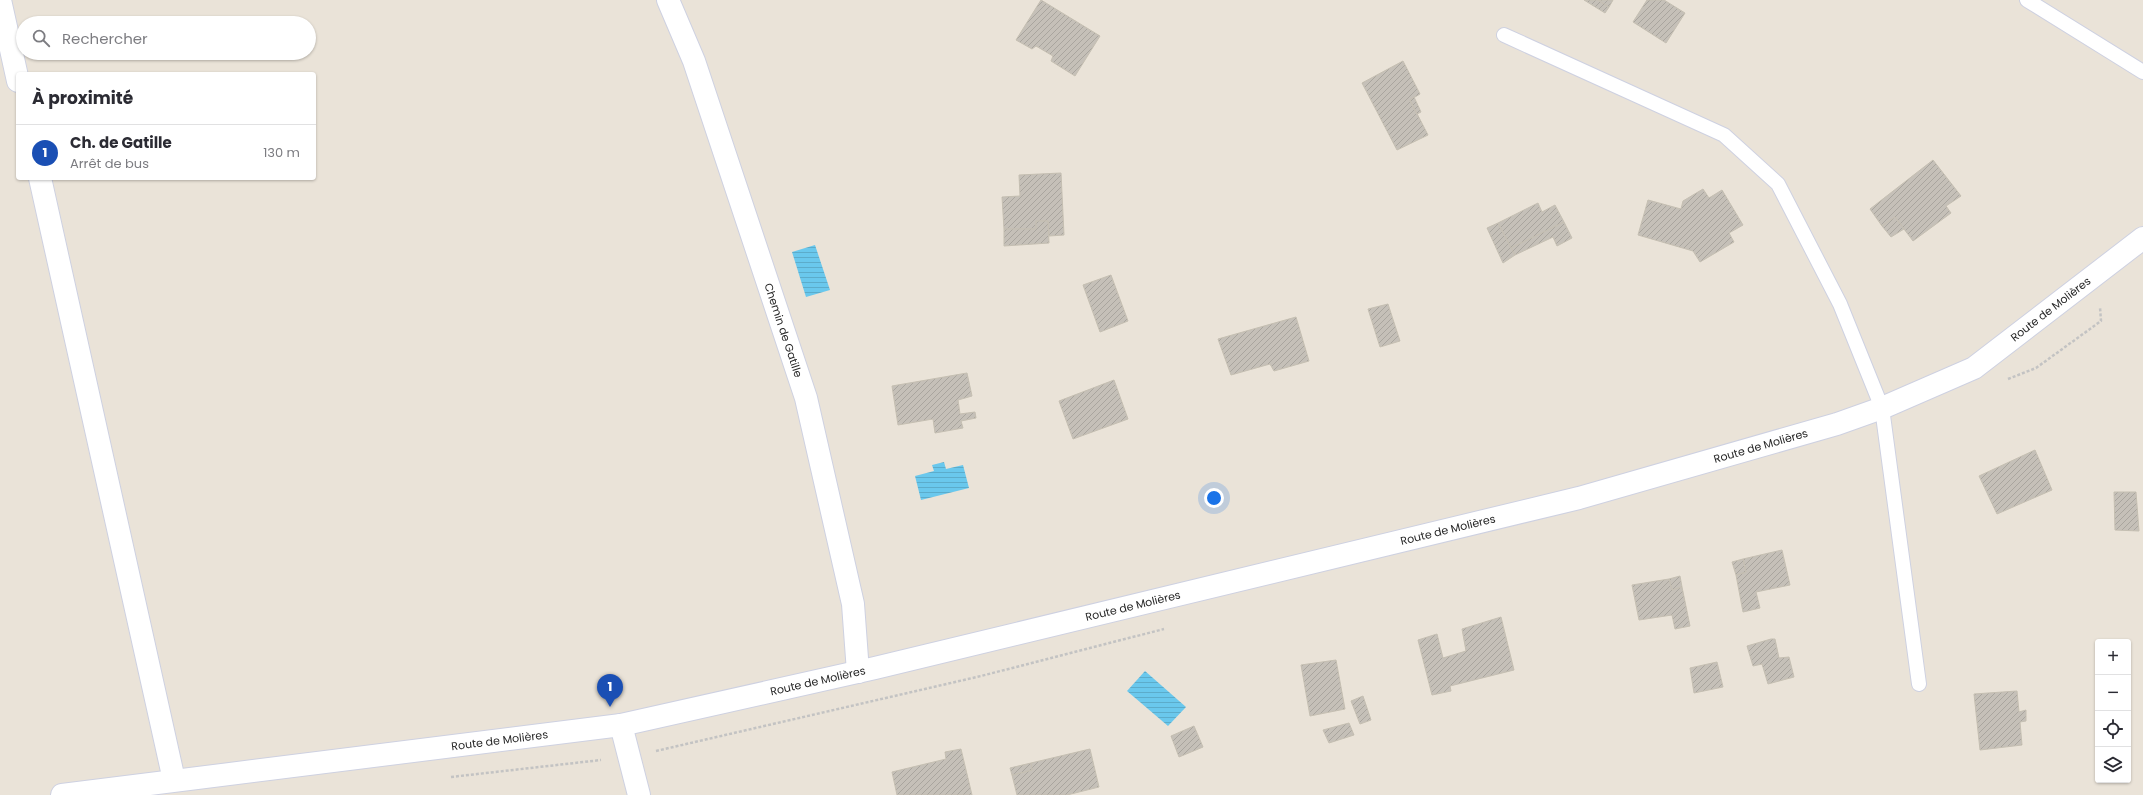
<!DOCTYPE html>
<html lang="fr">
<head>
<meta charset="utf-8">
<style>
	:root { --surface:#fff; --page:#f7f7f7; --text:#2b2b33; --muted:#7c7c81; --line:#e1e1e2; --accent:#ea580c }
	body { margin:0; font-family:Poppins,sans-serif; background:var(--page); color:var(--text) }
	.controls { position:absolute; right:12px; bottom:12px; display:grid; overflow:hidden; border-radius:4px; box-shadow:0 1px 3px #0004 }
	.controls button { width:36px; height:36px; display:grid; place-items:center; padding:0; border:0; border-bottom:1px solid var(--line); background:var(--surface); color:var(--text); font:20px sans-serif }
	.you { position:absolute; left:1214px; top:498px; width:14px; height:14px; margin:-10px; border:3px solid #fff; border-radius:50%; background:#1a73e8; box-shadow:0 0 0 6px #1a73e833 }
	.badge { display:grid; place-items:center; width:26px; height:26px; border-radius:50%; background:var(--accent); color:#fff; font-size:13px; font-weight:700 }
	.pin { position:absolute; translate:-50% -33px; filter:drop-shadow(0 1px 2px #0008) }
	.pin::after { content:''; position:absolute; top:21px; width:14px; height:12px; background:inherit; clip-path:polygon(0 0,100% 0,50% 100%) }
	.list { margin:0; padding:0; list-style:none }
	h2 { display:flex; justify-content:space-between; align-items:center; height:52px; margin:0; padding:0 16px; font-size:17px }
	h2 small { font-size:13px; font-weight:400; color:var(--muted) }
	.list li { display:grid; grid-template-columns:26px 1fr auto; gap:12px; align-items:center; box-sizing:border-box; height:56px; padding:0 16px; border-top:1px solid var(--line) }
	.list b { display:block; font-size:15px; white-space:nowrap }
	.list p { margin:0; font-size:13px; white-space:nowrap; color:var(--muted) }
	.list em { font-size:13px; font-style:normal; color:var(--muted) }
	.icon { flex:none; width:22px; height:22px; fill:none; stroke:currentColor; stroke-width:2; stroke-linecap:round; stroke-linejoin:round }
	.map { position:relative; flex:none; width:2143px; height:795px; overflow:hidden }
	.search { position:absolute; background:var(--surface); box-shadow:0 1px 3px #0004; left:16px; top:16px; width:300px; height:44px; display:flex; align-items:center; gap:10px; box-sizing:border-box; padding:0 14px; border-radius:22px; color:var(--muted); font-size:15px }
	.panel { position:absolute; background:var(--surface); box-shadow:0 1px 3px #0004; left:16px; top:72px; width:300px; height:108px; border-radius:4px }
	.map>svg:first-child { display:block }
	.water { fill:url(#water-rules) }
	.building { fill:url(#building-hatch); stroke:#c5bfb2 }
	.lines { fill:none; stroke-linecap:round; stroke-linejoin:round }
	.lane-casing { stroke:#ced1e1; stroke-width:16 }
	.street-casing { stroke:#ced1e1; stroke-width:24 }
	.secondary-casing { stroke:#ced1e1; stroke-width:24 }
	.path { stroke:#c3c3c3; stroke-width:2.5; stroke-dasharray:3 2; stroke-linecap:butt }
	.lane { stroke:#fff; stroke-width:14 }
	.street { stroke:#fff; stroke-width:22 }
	.secondary { stroke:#fff; stroke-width:22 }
	.labels { text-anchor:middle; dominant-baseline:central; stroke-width:3.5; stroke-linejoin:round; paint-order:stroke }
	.street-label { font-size:11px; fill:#272727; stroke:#fff }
</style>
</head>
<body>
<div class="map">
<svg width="2143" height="795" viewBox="0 0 2143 795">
	<defs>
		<pattern id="water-rules" width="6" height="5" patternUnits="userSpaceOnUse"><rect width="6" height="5" fill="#6ac8ed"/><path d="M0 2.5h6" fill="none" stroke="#5caccb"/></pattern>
		<pattern id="building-hatch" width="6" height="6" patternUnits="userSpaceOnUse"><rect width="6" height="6" fill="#c5c0b8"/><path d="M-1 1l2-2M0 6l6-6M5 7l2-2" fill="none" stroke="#a9a59e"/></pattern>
	</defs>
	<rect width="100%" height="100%" fill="#eae3d8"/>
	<g class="water">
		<path d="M 815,245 L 830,290 L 806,297 L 792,252 Z"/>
		<path d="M 944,462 L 946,469 L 963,465 L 969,488 L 921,500 L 915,476 L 934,471 L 932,465 Z"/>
		<path d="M 1145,671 L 1186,707 L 1168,726 L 1127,691 Z"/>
	</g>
	<g class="building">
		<path d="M 1041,0 L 1100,36 L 1075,76 L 1051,61 L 1053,56 L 1036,46 L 1032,49 L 1016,40 Z"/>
		<path d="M 1584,0 L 1598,0 L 1609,7 L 1605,13 Z"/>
		<path d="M 1598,0 L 1613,0 L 1609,7 Z"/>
		<path d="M 1647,0 L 1664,0 L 1685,13 L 1666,43 L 1633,22 Z"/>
		<path d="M 1403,61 L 1420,94 L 1410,100 L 1428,135 L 1397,150 L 1362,83 Z"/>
		<path d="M 1414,97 L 1421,112 L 1417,114 L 1410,100 Z"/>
		<path d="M 1933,160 L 1961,196 L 1946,206 L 1951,213 L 1913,241 L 1895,217 L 1882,226 L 1870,209 Z"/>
		<path d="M 1061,173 L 1064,235 L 1049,236 L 1048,221 L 1036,221 L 1036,229 L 1004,229 L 1002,197 L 1020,196 L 1019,175 Z"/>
		<path d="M 1703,189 L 1709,198 L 1722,190 L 1743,225 L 1729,233 L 1734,242 L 1700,262 L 1693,251 L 1638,235 L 1648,200 L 1681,209 L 1683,201 Z"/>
		<path d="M 1538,203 L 1542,212 L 1555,205 L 1564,222 L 1511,248 L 1498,223 Z"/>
		<path d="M 1895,217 L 1904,229 L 1891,237 L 1882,226 Z"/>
		<path d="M 1036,221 L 1048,221 L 1049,243 L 1004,246 L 1004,229 L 1036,229 Z"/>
		<path d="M 1564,222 L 1572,238 L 1557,246 L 1553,237 L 1515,255 L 1511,248 Z"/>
		<path d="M 1498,223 L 1515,255 L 1503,263 L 1487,228 Z"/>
		<path d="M 1111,275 L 1128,321 L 1100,332 L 1083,285 Z"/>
		<path d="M 1388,304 L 1400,341 L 1380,347 L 1368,309 Z"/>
		<path d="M 1296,317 L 1309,361 L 1274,371 L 1270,364 L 1231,375 L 1218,339 Z"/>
		<path d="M 967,373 L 972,396 L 958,400 L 960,414 L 975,412 L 976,418 L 961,421 L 963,428 L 935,433 L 933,419 L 898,425 L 892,386 Z"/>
		<path d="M 1114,380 L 1128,419 L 1073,439 L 1059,401 Z"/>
		<path d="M 2035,450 L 2052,490 L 1997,514 L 1979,476 Z"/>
		<path d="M 2114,492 L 2136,492 L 2139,531 L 2115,530 Z"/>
		<path d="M 1782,550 L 1790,585 L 1756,592 L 1760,608 L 1743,612 L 1736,575 L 1746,572 L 1743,559 Z"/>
		<path d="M 1743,559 L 1746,572 L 1736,575 L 1732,562 Z"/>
		<path d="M 1680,576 L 1682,587 L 1672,590 L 1669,579 Z"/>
		<path d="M 1669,579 L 1672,590 L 1682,587 L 1690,626 L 1675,629 L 1672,615 L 1639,620 L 1632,585 Z"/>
		<path d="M 1501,617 L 1514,670 L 1450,686 L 1451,691 L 1432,695 L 1418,640 L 1437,634 L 1443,658 L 1466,651 L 1462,629 Z"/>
		<path d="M 1771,639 L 1775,639 L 1779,658 L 1789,657 L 1794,677 L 1768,684 L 1762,664 L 1753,666 L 1747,646 Z"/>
		<path d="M 1336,660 L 1345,709 L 1310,716 L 1301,665 Z"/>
		<path d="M 1717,662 L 1723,687 L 1694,693 L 1690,668 Z"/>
		<path d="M 2017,691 L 2019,712 L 2026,710 L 2026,721 L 2020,722 L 2022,745 L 1980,750 L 1974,694 Z"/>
		<path d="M 1363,696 L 1371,720 L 1360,724 L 1351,701 Z"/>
		<path d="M 1349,723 L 1354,735 L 1329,743 L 1323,730 Z"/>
		<path d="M 1194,726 L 1203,747 L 1179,757 L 1171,736 Z"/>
		<path d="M 961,749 L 972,795 L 897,795 L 892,772 L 946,759 L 945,752 Z"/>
		<path d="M 1090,749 L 1099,787 L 1067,795 L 1017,795 L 1012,775 L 1032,770 L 1031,763 Z"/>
		<path d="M 1031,763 L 1032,770 L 1012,775 L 1010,768 Z"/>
	</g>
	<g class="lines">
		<g class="lane-casing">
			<g id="lane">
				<path d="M 2027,0 L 2143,72"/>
				<path d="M 1504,35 L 1724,135 L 1778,184 L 1840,304 L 1882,408 L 1919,684"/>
			</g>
		</g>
		<g class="street-casing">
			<g id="street">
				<path d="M 0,0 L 18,81"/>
				<path id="s1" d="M 668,0 L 694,61 L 806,398 L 853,604 L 858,672"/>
				<path d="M 40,178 L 174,780"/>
				<path d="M 621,725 L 639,795"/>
			</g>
		</g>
		<g class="secondary-casing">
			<g id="secondary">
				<path id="s2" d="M 62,795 L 621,725 L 875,668 L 1579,498 L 1837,424 L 1882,408 L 1974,368 L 2143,238"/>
			</g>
		</g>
		<g class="path">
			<path d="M 2008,379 L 2036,368 L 2101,321 L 2100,307"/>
			<path d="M 656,751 L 981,676 L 1164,629"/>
			<path d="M 451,777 L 601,760"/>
		</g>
		<use href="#lane" class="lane"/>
		<use href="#street" class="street"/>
		<use href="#secondary" class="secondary"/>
	</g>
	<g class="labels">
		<g class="street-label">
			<text stroke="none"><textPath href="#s2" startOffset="2061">Route de Molières</textPath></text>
			<text stroke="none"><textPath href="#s1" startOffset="350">Chemin de Gatille</textPath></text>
			<text stroke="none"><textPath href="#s2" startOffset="1737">Route de Molières</textPath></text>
			<text stroke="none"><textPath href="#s2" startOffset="1413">Route de Molières</textPath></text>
			<text stroke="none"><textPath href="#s2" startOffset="1089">Route de Molières</textPath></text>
			<text stroke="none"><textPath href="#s2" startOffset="765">Route de Molières</textPath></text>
			<text stroke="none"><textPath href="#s2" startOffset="441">Route de Molières</textPath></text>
		</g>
	</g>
</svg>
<div class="controls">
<button>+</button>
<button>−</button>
<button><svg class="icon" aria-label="locate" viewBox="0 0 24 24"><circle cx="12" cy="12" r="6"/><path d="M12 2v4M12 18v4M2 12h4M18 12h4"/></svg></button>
<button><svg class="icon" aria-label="layers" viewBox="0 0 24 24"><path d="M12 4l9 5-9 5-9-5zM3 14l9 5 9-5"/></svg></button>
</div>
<div class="you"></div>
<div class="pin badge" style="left:610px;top:707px;background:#1a4fb4">1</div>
<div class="search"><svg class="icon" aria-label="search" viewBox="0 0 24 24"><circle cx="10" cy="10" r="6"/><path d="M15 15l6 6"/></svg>Rechercher</div>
<section class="panel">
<h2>À proximité<small></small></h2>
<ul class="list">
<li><span class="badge" style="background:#1a4fb4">1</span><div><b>Ch. de Gatille</b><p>Arrêt de bus</p></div><em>130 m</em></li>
</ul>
</section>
</div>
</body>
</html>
